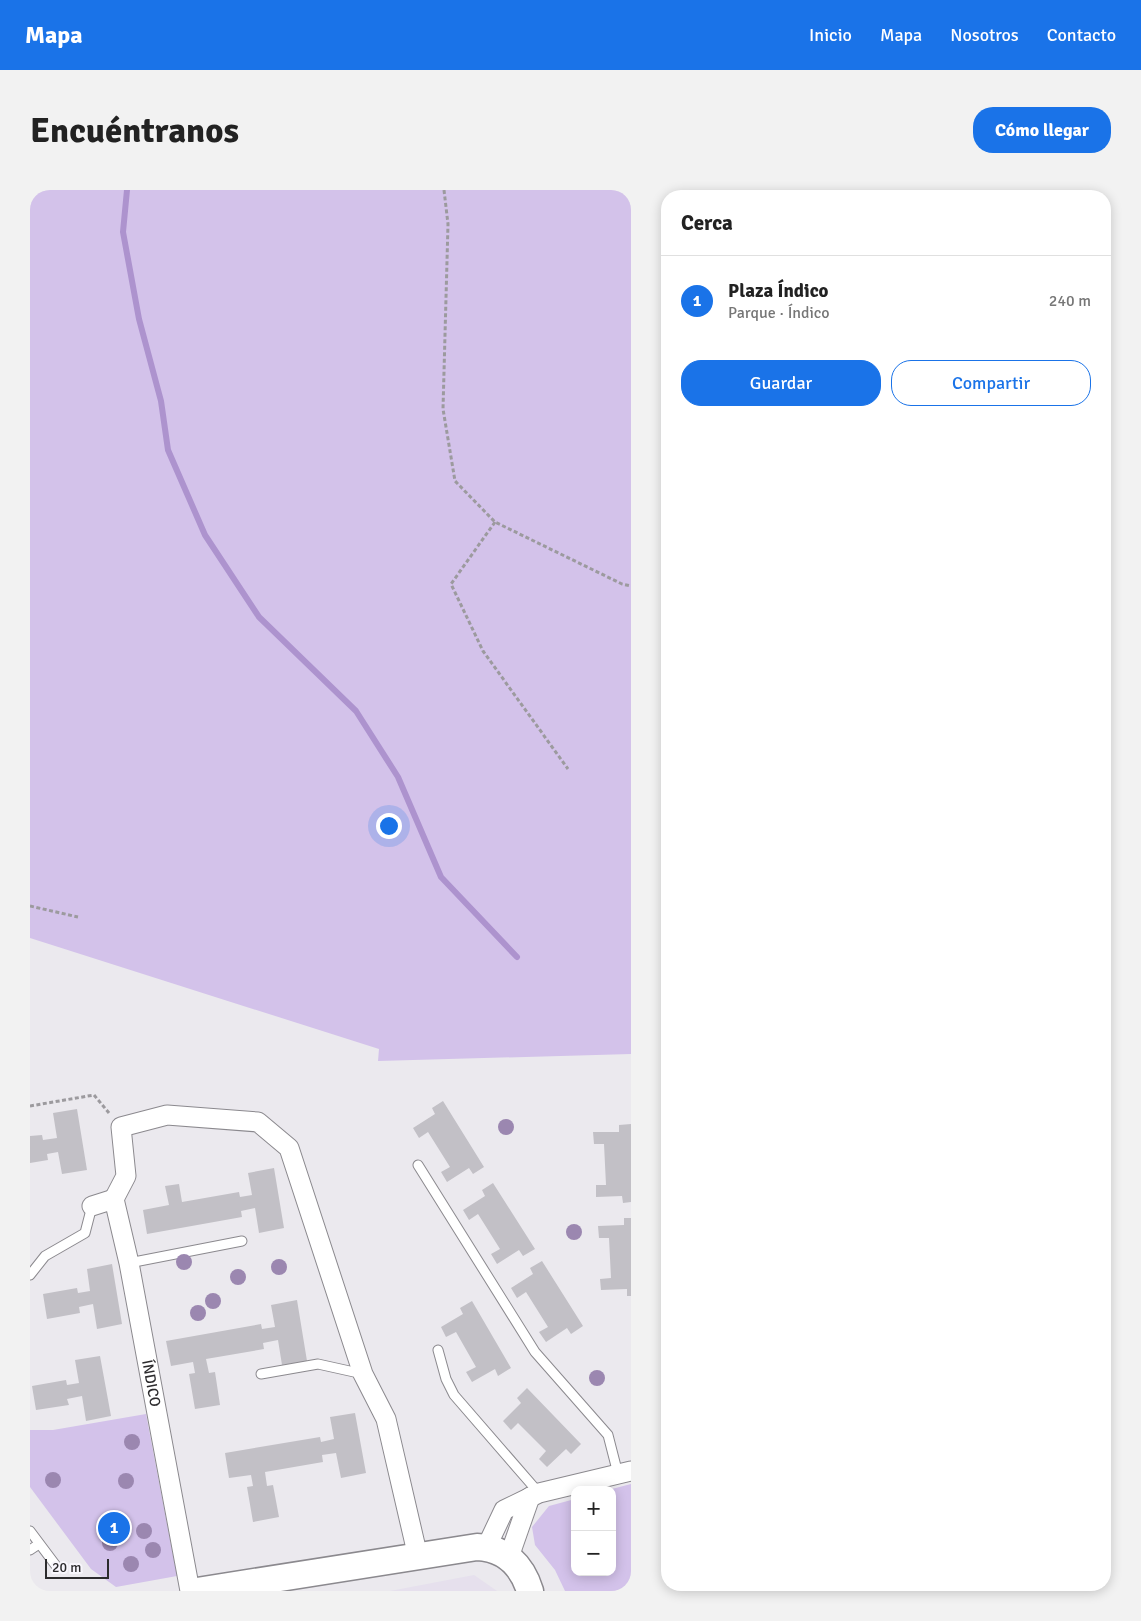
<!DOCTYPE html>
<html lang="es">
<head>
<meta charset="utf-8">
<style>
	:root { --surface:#fff; --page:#f2f2f2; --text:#222; --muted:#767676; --line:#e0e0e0; --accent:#1a73e8 }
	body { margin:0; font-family:Signika,sans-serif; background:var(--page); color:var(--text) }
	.controls { position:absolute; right:15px; bottom:15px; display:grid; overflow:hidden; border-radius:10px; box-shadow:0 2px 12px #0003 }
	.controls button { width:45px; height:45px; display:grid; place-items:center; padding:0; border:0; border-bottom:1px solid var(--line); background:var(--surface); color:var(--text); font:25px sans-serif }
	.scale { position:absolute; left:15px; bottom:12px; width:64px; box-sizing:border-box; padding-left:5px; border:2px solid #2c2b2d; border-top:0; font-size:14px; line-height:18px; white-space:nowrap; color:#2c2b2d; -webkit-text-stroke:4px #f8f6fc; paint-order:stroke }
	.you { position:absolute; left:358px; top:635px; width:18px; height:18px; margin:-12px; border:4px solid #fff; border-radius:50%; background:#1a73e8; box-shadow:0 0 0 8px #1a73e833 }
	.badge { display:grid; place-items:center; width:32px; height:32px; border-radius:50%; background:var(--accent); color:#fff; font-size:16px; font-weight:700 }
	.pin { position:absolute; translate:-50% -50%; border:2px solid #fff; box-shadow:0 1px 5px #0006 }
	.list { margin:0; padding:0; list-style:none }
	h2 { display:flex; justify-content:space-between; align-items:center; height:65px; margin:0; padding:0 20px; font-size:21px }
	h2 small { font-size:16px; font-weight:400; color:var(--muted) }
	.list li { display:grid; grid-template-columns:32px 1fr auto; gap:15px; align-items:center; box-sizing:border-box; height:90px; padding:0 20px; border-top:1px solid var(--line) }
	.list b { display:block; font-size:19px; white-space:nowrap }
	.list p { margin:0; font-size:16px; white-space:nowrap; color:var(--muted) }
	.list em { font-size:16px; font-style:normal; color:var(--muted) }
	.actions { display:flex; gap:10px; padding:15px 20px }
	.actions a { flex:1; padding:11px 0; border:1px solid var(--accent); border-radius:20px; text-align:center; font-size:18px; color:var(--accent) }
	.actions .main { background:var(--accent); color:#fff }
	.map { position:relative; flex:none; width:601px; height:1401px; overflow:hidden; border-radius:20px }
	header { display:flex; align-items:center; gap:30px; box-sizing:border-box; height:70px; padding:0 25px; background:var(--accent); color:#fff }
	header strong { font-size:24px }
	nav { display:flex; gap:28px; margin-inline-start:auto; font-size:18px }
	.intro { display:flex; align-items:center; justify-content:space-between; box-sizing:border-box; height:120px; padding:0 30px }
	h1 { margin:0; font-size:35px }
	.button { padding:12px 22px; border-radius:20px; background:var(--accent); color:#fff; font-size:18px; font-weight:700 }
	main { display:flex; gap:30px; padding:0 30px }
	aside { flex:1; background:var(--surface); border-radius:20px; box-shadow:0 2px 12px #0003 }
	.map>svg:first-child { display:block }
	.built { fill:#e6e0ed }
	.green { fill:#d3c2ea }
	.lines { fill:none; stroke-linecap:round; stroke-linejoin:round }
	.stream { stroke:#ad93ce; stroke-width:6 }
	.building { fill:#c2c0c6 }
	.lane-casing { stroke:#8b898e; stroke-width:11 }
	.street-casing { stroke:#8b898e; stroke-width:21 }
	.secondary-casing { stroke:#8b898e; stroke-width:29 }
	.path { stroke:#9c9a9e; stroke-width:3; stroke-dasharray:4 2.5; stroke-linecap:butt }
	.lane { stroke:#fff; stroke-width:9 }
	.street { stroke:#fff; stroke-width:19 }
	.secondary { stroke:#fff; stroke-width:26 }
	.tree { fill:#9b87b0 }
	.labels { text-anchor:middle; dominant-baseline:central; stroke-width:4; stroke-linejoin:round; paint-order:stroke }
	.street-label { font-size:15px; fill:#2c2b2d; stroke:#f8f6fc }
</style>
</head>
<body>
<header>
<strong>Mapa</strong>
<nav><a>Inicio</a><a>Mapa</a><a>Nosotros</a><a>Contacto</a></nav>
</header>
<div class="intro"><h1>Encuéntranos</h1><a class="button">Cómo llegar</a></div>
<main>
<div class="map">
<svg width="601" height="1401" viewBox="0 0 601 1401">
	<rect width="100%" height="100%" fill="#ebe9ee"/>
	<path class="built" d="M 444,1385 L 467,1401 L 360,1401 Z"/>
	<g class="green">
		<path d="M 0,0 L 601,0 L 601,864 L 348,871 L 349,859 L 0,748 Z"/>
		<path d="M 116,1224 L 147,1386 L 86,1397 L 61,1379 L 0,1297 L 0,1240 L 23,1240 Z"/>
		<path d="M 601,1294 L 601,1401 L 535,1401 L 525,1380 L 505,1355 L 502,1337 L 519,1316 L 545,1309 L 545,1382 L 582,1382 L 582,1300 L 578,1300 Z"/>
	</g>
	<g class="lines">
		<path class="stream" d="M 97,0 L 93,42 L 109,129 L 131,211 L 138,260 L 175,345 L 229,427 L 326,521 L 368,587 L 411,687 L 487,767"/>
	</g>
	<g class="building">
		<path d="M 413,911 L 454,977 L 443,984 L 439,978 L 417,992 L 411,982 L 420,977 L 398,942 L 389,948 L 383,938 L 405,924 L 402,918 Z"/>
		<path d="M 47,919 L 57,980 L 32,984 L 28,962 L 17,964 L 18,970 L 0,973 L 0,946 L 12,945 L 13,950 L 27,948 L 23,923 Z"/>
		<path d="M 601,934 L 601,1012 L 593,1013 L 592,1006 L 566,1007 L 566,995 L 576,995 L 574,954 L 564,954 L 563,942 L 589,942 L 589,935 Z"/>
		<path d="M 244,978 L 254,1038 L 229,1043 L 225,1018 L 211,1021 L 212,1027 L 117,1044 L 113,1020 L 139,1015 L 135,996 L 149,994 L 152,1012 L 209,1002 L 210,1007 L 222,1005 L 218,983 Z"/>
		<path d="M 463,993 L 505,1059 L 493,1066 L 489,1060 L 467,1074 L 461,1064 L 470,1059 L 448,1024 L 439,1030 L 433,1020 L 455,1006 L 452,1000 Z"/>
		<path d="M 594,1028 L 601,1028 L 601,1106 L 597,1106 L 597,1099 L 571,1100 L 570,1089 L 581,1088 L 579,1048 L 569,1048 L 568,1036 L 594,1035 Z"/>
		<path d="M 512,1071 L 553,1136 L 541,1144 L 537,1138 L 516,1152 L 509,1142 L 518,1137 L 496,1102 L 487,1108 L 481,1098 L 503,1084 L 500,1078 Z"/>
		<path d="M 82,1074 L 92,1134 L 67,1139 L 63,1114 L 49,1117 L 50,1123 L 17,1129 L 13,1104 L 47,1098 L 48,1103 L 60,1101 L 57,1079 Z"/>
		<path d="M 267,1110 L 277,1171 L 252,1175 L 248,1150 L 233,1153 L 234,1159 L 176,1169 L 179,1183 L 185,1182 L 190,1215 L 165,1219 L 159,1184 L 165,1183 L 163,1172 L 141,1176 L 136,1151 L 231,1134 L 232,1139 L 245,1137 L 241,1115 Z"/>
		<path d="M 442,1111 L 481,1178 L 468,1186 L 465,1179 L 442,1192 L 436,1182 L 446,1177 L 426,1142 L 416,1147 L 411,1137 L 433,1124 L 430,1118 Z"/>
		<path d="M 70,1166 L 81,1226 L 56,1231 L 52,1206 L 37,1209 L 39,1215 L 6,1220 L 2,1196 L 36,1190 L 37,1195 L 49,1193 L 45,1170 Z"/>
		<path d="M 497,1198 L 551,1254 L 541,1264 L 536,1259 L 517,1277 L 509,1269 L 516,1261 L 488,1233 L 481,1240 L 473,1231 L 491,1213 L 487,1208 Z"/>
		<path d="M 325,1223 L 336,1283 L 311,1288 L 306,1263 L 292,1265 L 293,1272 L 235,1282 L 237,1296 L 243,1295 L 249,1327 L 223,1332 L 217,1297 L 223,1296 L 221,1285 L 199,1288 L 195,1263 L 290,1247 L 291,1252 L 304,1249 L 300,1227 Z"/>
	</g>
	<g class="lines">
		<g class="lane-casing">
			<g id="lane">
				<path d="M 388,975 L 505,1162 L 578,1245 L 588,1284"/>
				<path d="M 99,1073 L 212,1051"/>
				<path d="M 0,1085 L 15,1066 L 55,1043 L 62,1016"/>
				<path d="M 408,1160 L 416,1189 L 424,1205 L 509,1303"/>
				<path d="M 231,1184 L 288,1174 L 333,1184"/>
				<path d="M 0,1341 L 27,1377"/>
				<path d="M 0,1360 L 9,1354"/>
			</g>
		</g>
		<g class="street-casing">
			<g id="street">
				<path d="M 84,1009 L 96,986 L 91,937 L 137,925 L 228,932 L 259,958 L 333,1184 L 356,1229 L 388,1367"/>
				<path id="s1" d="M 62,1016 L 84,1009 L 99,1073 L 160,1401"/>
				<path d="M 456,1358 L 474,1320 L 509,1303 L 601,1281"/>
				<path d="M 479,1367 L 500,1307"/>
			</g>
		</g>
		<g class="secondary-casing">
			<path id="secondary" d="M 167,1401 L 447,1357 C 475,1358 492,1375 500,1401"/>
		</g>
		<g class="path">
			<path d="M 414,0 L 418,34 L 413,219 L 425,291 L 465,332 L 592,394 L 601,396"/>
			<path d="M 465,332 L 421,394 L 453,461 L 538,579"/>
			<path d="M 0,716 L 48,727"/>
			<path d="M 0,916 L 64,905 L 79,923"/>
		</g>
		<use href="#lane" class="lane"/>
		<use href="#street" class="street"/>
		<use href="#secondary" class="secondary"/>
	</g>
	<g class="tree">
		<circle cx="476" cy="937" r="8"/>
		<circle cx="544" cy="1042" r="8"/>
		<circle cx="154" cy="1072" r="8"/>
		<circle cx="249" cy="1077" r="8"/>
		<circle cx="208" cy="1087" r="8"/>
		<circle cx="183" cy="1111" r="8"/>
		<circle cx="168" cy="1123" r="8"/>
		<circle cx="567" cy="1188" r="8"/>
		<circle cx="102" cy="1252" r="8"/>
		<circle cx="23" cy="1290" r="8"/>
		<circle cx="96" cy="1291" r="8"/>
		<circle cx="114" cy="1341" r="8"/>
		<circle cx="80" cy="1353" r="8"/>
		<circle cx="123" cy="1360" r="8"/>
		<circle cx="101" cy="1374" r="8"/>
	</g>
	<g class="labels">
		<g class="street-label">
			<text stroke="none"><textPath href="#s1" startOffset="211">ÍNDICO</textPath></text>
		</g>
	</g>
</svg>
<div class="controls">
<button>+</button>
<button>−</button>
</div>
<div class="scale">20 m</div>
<div class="you"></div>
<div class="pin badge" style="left:84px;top:1338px">1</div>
</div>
<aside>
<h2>Cerca<small></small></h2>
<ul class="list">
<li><span class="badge">1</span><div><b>Plaza Índico</b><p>Parque · Índico</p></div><em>240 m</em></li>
</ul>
<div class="actions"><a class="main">Guardar</a><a>Compartir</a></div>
</aside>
</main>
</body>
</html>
